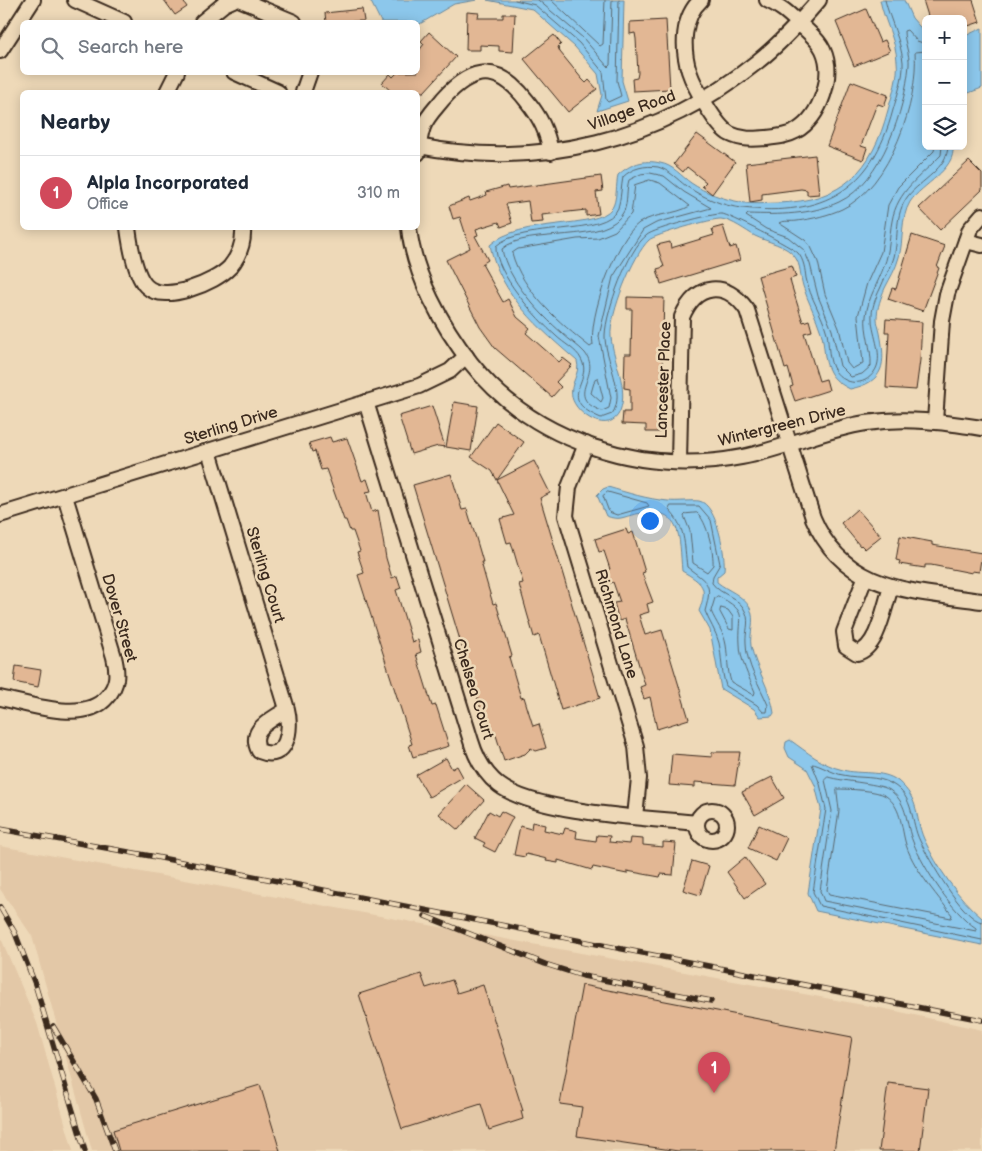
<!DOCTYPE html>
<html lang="en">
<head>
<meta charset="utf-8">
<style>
	:root { --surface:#fff; --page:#f2f2f3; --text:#1f2937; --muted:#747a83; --line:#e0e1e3; --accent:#d1495b }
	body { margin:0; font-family:"Balsamiq Sans",sans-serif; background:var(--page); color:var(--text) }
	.controls { position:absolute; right:15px; top:15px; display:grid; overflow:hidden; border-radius:8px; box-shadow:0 2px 12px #0003 }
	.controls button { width:45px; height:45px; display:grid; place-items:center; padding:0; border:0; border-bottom:1px solid var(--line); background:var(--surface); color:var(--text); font:25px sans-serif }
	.you { position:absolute; left:649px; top:520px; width:18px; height:18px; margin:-12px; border:4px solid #fff; border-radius:50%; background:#1a73e8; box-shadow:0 0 0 8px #1a73e833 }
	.badge { display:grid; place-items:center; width:32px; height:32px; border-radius:50%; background:var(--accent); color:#fff; font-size:16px; font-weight:700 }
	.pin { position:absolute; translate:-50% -41px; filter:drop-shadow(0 1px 2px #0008) }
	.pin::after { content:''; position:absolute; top:26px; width:18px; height:15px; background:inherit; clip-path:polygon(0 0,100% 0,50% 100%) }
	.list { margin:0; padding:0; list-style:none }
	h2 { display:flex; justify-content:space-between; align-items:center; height:65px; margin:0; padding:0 20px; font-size:21px }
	h2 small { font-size:16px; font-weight:400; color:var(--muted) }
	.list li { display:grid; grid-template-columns:32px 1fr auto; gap:15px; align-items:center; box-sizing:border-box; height:75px; padding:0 20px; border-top:1px solid var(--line) }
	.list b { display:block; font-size:19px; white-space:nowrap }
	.list p { margin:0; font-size:16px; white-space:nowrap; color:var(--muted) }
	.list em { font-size:16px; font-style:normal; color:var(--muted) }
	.icon { flex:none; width:28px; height:28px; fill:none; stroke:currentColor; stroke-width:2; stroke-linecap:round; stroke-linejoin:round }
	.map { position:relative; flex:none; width:982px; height:1151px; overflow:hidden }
	.search { position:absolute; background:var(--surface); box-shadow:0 2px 12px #0003; left:20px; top:20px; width:400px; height:55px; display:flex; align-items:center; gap:12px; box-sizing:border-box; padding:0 18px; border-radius:8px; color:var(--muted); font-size:19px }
	.panel { position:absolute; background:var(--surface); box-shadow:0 2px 12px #0003; left:20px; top:90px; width:400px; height:140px; border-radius:8px }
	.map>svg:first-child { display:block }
	.built { fill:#e3c8a7 }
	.water { fill:#8cc7eb; stroke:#6c8899 }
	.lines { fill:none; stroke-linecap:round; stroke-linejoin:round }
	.shore { stroke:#5b6970; stroke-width:1 }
	.building { fill:#e2b794; stroke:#3b2a1e }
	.minor-casing { stroke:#3b2a1e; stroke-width:18 }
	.minor { stroke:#eed9b8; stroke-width:14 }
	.rail-casing { stroke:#3b2a1e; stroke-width:5.5 }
	.rail { stroke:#eed9b8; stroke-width:4; stroke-dasharray:11; stroke-linecap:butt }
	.labels { text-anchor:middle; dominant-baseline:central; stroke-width:5; stroke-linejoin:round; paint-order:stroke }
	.street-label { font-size:16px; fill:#3b2a1e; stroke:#eed9b8 }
</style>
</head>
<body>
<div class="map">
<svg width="982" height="1151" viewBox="0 0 982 1151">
	<rect width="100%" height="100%" fill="#eed9b8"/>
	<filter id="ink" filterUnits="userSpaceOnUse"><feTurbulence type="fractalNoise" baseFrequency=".02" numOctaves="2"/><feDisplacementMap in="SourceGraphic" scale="10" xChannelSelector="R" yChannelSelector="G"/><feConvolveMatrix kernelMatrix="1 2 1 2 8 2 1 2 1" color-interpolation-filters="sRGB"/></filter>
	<g filter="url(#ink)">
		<g class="built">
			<path d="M 0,846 L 896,1011 L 982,1030 L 982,1151 L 92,1151 L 32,936 L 0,889 Z"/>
			<path d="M 0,936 L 37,1023 L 73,1151 L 0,1151 Z"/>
		</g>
		<g class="water">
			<path d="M 370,0 L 477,0 L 454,4 L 418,25 L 418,22 L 381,22 Z"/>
			<path d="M 487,0 L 624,0 L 622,81 L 628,101 L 597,111 L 602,95 L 598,74 L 575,47 L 532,9 Z"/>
			<path d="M 880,0 L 904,0 L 912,18 L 926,34 L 926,146 L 953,146 C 956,170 922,184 910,202 C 900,219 904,239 899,257 C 896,269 890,278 885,288 C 881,297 877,308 877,318 C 877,323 879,328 880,333 C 886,364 885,382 850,389 C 842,385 834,380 830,372 C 823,360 825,344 821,332 C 816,316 808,302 803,286 C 800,276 801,265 795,257 C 787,245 767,242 755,236 C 746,231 732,220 721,219 C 714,218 654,235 649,240 C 633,255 609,315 611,337 C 613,360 629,388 620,411 C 610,436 576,415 572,397 C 569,383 581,374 577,361 C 540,329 500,295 490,245 C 519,217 597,230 612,208 C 617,201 616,184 618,175 C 630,164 644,159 660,163 C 673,165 681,176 691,183 C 706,193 723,199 740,202 C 752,205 766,203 778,203 C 843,201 872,171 888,110 C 892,95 899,76 897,61 C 896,40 884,21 880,0 Z"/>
			<path d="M 982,28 L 982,88 L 963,95 L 963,37 Z"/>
			<path d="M 608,487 C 628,493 647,499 668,501 C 677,502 693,500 699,501 C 717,504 726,556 724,571 L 717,577 L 717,582 C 728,591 742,594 750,608 C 756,621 749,633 751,646 C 756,669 771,690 774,713 L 772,716 L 760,717 L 754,709 L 721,689 L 710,630 L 699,611 C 708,587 703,583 682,571 C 679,537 683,504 636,514 C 622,517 620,521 606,516 L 597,495 L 603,489 Z"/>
			<path d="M 790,740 C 807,752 822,765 843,770 C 860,775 882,769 898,781 C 921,801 914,816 924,839 C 937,867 958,898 982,918 L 982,945 L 816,911 L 808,893 L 821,809 L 815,785 L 807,769 L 789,757 L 785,748 L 786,742 Z"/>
		</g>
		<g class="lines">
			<g class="shore">
				<path d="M 515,0 L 535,5 L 579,43 L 603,72 L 606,100 L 608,102 L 621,96 L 617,81 L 619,0"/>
				<path d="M 538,0 L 583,38 L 608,67 L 610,65 L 612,0"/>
				<path d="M 551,0 L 600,46 L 603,44 L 605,0"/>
				<path d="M 885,0 C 890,21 901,40 903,62 C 904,77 897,96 893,110 C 872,190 823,217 742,208 C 723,206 702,197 686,186 C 677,179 669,170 658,167 C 645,165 632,168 623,177 C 621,187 621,199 618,208 C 607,237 521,222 496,246 C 494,272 537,319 556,336 C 563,343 577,350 581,359 C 594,381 554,398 601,418 L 612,414 C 627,393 604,358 605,335 C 606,311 628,249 647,235 C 654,229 713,213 722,214 C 728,214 794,248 798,253 C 804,260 805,270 806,278 C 810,298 822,314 827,333 C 829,345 828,361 835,371 C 845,385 864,387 874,372 C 885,357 872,335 872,319 C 871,309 876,297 880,289 C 884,278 891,269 894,257 C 899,237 894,214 908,196 C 920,181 948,168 948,146"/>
				<path d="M 926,44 L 917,41 L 907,30 L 904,31 C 904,42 910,54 909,65 C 905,109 882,182 839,202 C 811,215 778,215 748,214 L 746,216 L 766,229 L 788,237 L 804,250 L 810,264 L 818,296 L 832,330 L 840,366 L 851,377 L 862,374 L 871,366 C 872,349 864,331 866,316 C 868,297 878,284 884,266 C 890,251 889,236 892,221 C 897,191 921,176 941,155 L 942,146"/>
				<path d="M 926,51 L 915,52 C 919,101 890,187 842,209 C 829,215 812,219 797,221 C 791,222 784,220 779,223 L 805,240 L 811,247 L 818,262 L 825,294 L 839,328 L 847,363 L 852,369 L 863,363 L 858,316 L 867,283 L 881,252 L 888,205 L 898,187 L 934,151 L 935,146"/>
				<path d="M 650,173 L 664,176 L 684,192 L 711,208 L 656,223 L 643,230 L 613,277 L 599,336 L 611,398 L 609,408 L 602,411 C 562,396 603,376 585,353 C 579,346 569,340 562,333 C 540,314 507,279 502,249 C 527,226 608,246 624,211 C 628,202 626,190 629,180 L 641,174 Z"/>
				<path d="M 650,180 L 660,183 L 690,206 C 675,215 655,213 639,223 C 616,239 588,318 593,345 L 590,347 C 560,323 522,291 512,253 L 518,249 L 577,239 L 598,238 L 615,231 L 631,214 L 635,185 Z"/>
				<path d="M 598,378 L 603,398 L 601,402 L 591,393 L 595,379 Z"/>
				<path d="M 608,492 L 647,503 L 649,506 L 617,515 L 609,512 L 603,496 Z"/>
				<path d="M 671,506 L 699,506 L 711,520 L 720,564 L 713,576 L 712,583 C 721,596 740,596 746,613 C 750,623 745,632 746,643 C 746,664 760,686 768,705 L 767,712 L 763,712 L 757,705 L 726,686 C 721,671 722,657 719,643 C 716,631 709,622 705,611 C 713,583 708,583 687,567 C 684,544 686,527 669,510 Z"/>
				<path d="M 697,513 C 707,520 714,553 713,565 L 707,572 L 693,563 L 690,531 L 684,516 L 686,514 Z"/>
				<path d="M 718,596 C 750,613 738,615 740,644 C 740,660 749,677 755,692 L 754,695 L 731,682 C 727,669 728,658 726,645 C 724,632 716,623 711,611 L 715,598 Z"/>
				<path d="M 721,608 L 728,610 L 733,617 L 733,630 L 729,629 L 720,612 Z"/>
				<path d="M 828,777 C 844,782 882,783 891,791 C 909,805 905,823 913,842 C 924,869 952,912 976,928 L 976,931 L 824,901 L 820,891 L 832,811 L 825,780 Z"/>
				<path d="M 837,789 C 848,789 877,790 886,796 C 901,807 901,825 905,841 C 911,866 936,894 952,915 L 951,918 L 829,894 L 827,890 L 839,811 Z"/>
				<path d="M 982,922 C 963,920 928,858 920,841 C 910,821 915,797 892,784 C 877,775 860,779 843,775 C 834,774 818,764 812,764 L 820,784 L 826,809 L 813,892 L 820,906 L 982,940"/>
			</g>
		</g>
		<g class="building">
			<path d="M 164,0 L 182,0 L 187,7 L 175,15 Z"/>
			<path d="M 923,0 L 973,0 L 980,22 L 968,26 L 963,19 L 929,19 Z"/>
			<path d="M 362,9 L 364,21 L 326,22 L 325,13 Z"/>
			<path d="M 866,9 L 880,42 L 885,40 L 890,51 L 854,66 L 836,22 Z"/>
			<path d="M 467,12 L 479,13 L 478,18 L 503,18 L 503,14 L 515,14 L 513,52 L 499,51 L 499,46 L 480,45 L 480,50 L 466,50 Z"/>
			<path d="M 666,20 L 670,89 L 633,91 L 632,79 L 637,78 L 638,73 L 636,39 L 635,33 L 630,34 L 630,22 Z"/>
			<path d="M 429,32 L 456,57 L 424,92 L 392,92 L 382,83 L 390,74 L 393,77 L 398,72 L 418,72 L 418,52 L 424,44 L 421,41 Z"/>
			<path d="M 554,35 L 561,44 L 558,47 L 560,52 L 582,79 L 586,83 L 589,80 L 597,89 L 568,112 L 524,59 Z"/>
			<path d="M 851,81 L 888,95 L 884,106 L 878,104 L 875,109 L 861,146 L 867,148 L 863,160 L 827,146 Z"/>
			<path d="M 697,134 L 735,162 L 712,194 L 702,186 L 706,182 L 687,167 L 683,172 L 674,164 Z"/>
			<path d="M 815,155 L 819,194 L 807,195 L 807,190 L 801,189 L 762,194 L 762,200 L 750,202 L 746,163 Z"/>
			<path d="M 969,161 L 982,174 L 982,190 L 940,230 L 919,208 Z"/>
			<path d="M 601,176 L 603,191 L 596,192 L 599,214 L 586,216 L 586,210 L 542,215 L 543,222 L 531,223 L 528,201 L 506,204 L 512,223 L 501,227 L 499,222 L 476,229 L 478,235 L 475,236 L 488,260 L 482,264 L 503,302 L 508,299 L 517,317 L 530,328 L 526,333 L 559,362 L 563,358 L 572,365 L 556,382 L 561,387 L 552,397 L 495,348 L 480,327 L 446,260 L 470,248 L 460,217 L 453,219 L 449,206 L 469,198 L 470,201 L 487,195 L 486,192 L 507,186 L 508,189 Z"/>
			<path d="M 723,226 L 730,248 L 736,246 L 740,260 L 661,284 L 657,269 L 664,267 L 657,245 L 670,242 L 671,248 L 714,235 L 712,229 Z"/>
			<path d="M 912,235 L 945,246 L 937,267 L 939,268 L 923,311 L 888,299 L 892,288 L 896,289 Z"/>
			<path d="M 792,266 L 796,277 L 790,279 L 791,284 L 801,316 L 803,322 L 809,320 L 812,331 L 804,333 L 819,381 L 826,379 L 829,390 L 795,401 L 790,387 L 793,386 L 788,368 L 785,369 L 758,276 Z"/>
			<path d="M 627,297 L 664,298 L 660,432 L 646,432 L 646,425 L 622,424 L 623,412 L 630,412 L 630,389 L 624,388 L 625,354 L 631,354 L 632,309 L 627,309 Z"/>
			<path d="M 886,319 L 922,322 L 920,360 L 916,390 L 886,388 L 889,332 L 885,332 Z"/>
			<path d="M 454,402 L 478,406 L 471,451 L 446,447 Z"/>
			<path d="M 432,406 L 445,447 L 438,446 L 411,454 L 399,416 Z"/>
			<path d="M 496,422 L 524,442 L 497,480 L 492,471 L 471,457 Z"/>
			<path d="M 330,437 L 332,442 L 347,438 L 362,481 L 367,479 L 371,491 L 366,492 L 372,512 L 378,510 L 386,558 L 392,578 L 397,576 L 401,588 L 396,590 L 412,642 L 418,640 L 421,652 L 416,654 L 432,706 L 436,705 L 449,746 L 413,757 L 409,745 L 412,744 L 358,575 L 364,573 L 357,552 L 360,551 L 353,531 L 350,531 L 346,520 L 344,520 L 326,469 L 321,470 L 315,451 L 312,452 L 309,443 Z"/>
			<path d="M 534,461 L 550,493 L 540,498 L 600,698 L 561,710 L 539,635 L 534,637 L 527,613 L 519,584 L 523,583 L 511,542 L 507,543 L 500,519 L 514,515 L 497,480 Z"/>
			<path d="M 451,474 L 462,510 L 467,509 L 476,538 L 483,562 L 481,562 L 486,580 L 493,604 L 496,603 L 512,656 L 509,657 L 521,698 L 524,697 L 533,726 L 539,724 L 546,748 L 536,751 L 531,748 L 525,754 L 504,761 L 495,732 L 489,734 L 480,706 L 413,485 Z"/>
			<path d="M 857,509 L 881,536 L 865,549 L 861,545 L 860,546 L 841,523 Z"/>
			<path d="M 626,529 L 628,534 L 633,532 L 645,572 L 642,573 L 653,602 L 647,604 L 649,612 L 639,615 L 645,635 L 662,630 L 689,719 L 657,729 L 650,697 L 644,699 L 640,687 L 645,685 L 625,619 L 619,621 L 614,603 L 620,602 L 613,582 L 608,584 L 604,570 L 610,569 L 604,551 L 599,552 L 595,539 Z"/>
			<path d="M 900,536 L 932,542 L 932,545 L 982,553 L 979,572 L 972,571 L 972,573 L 931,565 L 925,565 L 925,568 L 899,564 L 900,561 L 896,560 Z"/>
			<path d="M 16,666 L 41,670 L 38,687 L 14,682 Z"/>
			<path d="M 712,752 L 740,752 L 735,785 L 695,782 L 695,787 L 669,785 L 672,754 L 712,757 Z"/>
			<path d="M 446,758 L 452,769 L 457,766 L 463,777 L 429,797 L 416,775 Z"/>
			<path d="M 772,777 L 784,798 L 755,815 L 742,792 Z"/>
			<path d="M 466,784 L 484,800 L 458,830 L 439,814 Z"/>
			<path d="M 489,811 L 498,816 L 501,811 L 513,817 L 495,852 L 483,846 L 485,843 L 475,838 Z"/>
			<path d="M 532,822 L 545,825 L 544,830 L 563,834 L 565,828 L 577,831 L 576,838 L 596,841 L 597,835 L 610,836 L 609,842 L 629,844 L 630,838 L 643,839 L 643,845 L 663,847 L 663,842 L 676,843 L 673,875 L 661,874 L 660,877 L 627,871 L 627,874 L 593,867 L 592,870 L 558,860 L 558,863 L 546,861 L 547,859 L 526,854 L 525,857 L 514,855 L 520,826 L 531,829 Z"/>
			<path d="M 759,825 L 787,838 L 776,861 L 748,848 Z"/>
			<path d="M 745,857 L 765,884 L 745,898 L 727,872 Z"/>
			<path d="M 692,861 L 709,866 L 700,895 L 683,890 Z"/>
			<path d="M 421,974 L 426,988 L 452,980 L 457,993 L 483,985 L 523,1111 L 521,1111 L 523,1119 L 489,1130 L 481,1104 L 402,1129 L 359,994 Z"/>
			<path d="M 582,985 L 852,1037 L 834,1151 L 678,1151 L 577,1136 L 582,1107 L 560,1104 Z"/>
			<path d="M 888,1083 L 928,1088 L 920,1151 L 879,1151 Z"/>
			<path d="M 260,1085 L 280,1151 L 119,1151 L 113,1130 Z"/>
		</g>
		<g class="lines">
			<g class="minor-casing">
				<g id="minor">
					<path d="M 75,0 L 124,22"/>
					<path d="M 241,0 L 294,22"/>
					<path d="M 701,0 C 682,17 682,48 689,71 C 694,86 716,127 730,134 C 742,140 754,139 767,138 C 777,137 787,136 796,131 C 820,117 835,76 823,50 C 818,39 809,33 801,25 C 790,15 781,6 767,0"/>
					<path d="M 202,22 L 224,4 L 233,0"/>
					<path d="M 0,51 L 33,0"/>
					<path d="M 234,72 L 278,92"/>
					<path d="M 167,92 L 177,72"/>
					<path d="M 303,92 L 310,72"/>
					<path d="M 418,146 C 540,170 660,140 757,62 C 780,44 800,22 819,0"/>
					<path d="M 418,153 C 419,144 420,135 423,127 C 427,116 436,108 443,99 C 473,65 499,64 527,101 C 540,117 547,131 551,152"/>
					<path d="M 128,228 C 130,243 135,275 146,286 C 164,304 215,283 230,267 C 239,256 244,242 243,228"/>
					<path d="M 409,228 C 414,275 442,326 471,363 C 534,443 644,476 742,457 C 784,449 824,429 866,423 C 906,417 943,422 982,428"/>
					<path d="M 966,241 L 982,245"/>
					<path d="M 366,402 L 471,741 C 476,758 485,774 499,785 C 535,813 649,818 697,823"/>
					<path d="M 935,421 L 942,321 L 947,294 L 970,229 L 982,215"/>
					<path d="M 586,444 L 569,487 L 566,516 L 636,746 L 639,778 L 635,817"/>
					<path d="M 209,451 L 287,709 C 292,728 288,763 259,751 C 247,728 273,720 287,709"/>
					<path d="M 679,462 L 682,317 C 696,283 726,280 747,310 L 813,518 C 844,592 913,591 982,601"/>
					<path d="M 0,515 L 419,386 L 450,371 L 466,356"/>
					<path d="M 865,578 L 844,632 L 846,646 L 857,653 C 878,648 884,607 891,587"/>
					<path d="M 0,698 C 30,704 85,724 107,697 C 118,685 118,673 114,657 L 65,496"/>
					<circle cx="712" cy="825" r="15"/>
				</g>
			</g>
			<use href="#minor" class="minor"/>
			<g class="rail-casing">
				<g id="rail">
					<path d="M 0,829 L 151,856 L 982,1020"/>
					<path d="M 0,907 L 15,933 L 35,984 L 85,1151"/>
					<path d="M 425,916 L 545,964 L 583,976 L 711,1001"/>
					<path d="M 53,1026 L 96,1099 L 115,1151"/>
				</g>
			</g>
			<use href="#rail" class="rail"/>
		</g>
	</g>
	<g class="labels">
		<g class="street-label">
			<text transform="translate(632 111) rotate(-20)">Village Road</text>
			<text transform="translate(664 380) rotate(-88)">Lancester Place</text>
			<text transform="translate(231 426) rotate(-17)">Sterling Drive</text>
			<text transform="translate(782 426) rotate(-14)">Wintergreen Drive</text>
			<text transform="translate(265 575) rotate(73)">Sterling Court</text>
			<text transform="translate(119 618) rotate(74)">Dover Street</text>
			<text transform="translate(616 624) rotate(73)">Richmond Lane</text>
			<text transform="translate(473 689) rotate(73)">Chelsea Court</text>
		</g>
	</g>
</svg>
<div class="controls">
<button>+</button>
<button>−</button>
<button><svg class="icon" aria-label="layers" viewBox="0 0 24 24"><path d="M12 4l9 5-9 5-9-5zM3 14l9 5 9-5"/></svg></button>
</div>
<div class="you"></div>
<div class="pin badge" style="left:714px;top:1093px">1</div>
<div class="search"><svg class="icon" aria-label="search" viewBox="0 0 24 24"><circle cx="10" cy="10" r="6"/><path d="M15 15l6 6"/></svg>Search here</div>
<section class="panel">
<h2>Nearby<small></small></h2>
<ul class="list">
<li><span class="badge">1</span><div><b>Alpla Incorporated</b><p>Office</p></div><em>310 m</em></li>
</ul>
</section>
</div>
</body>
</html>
